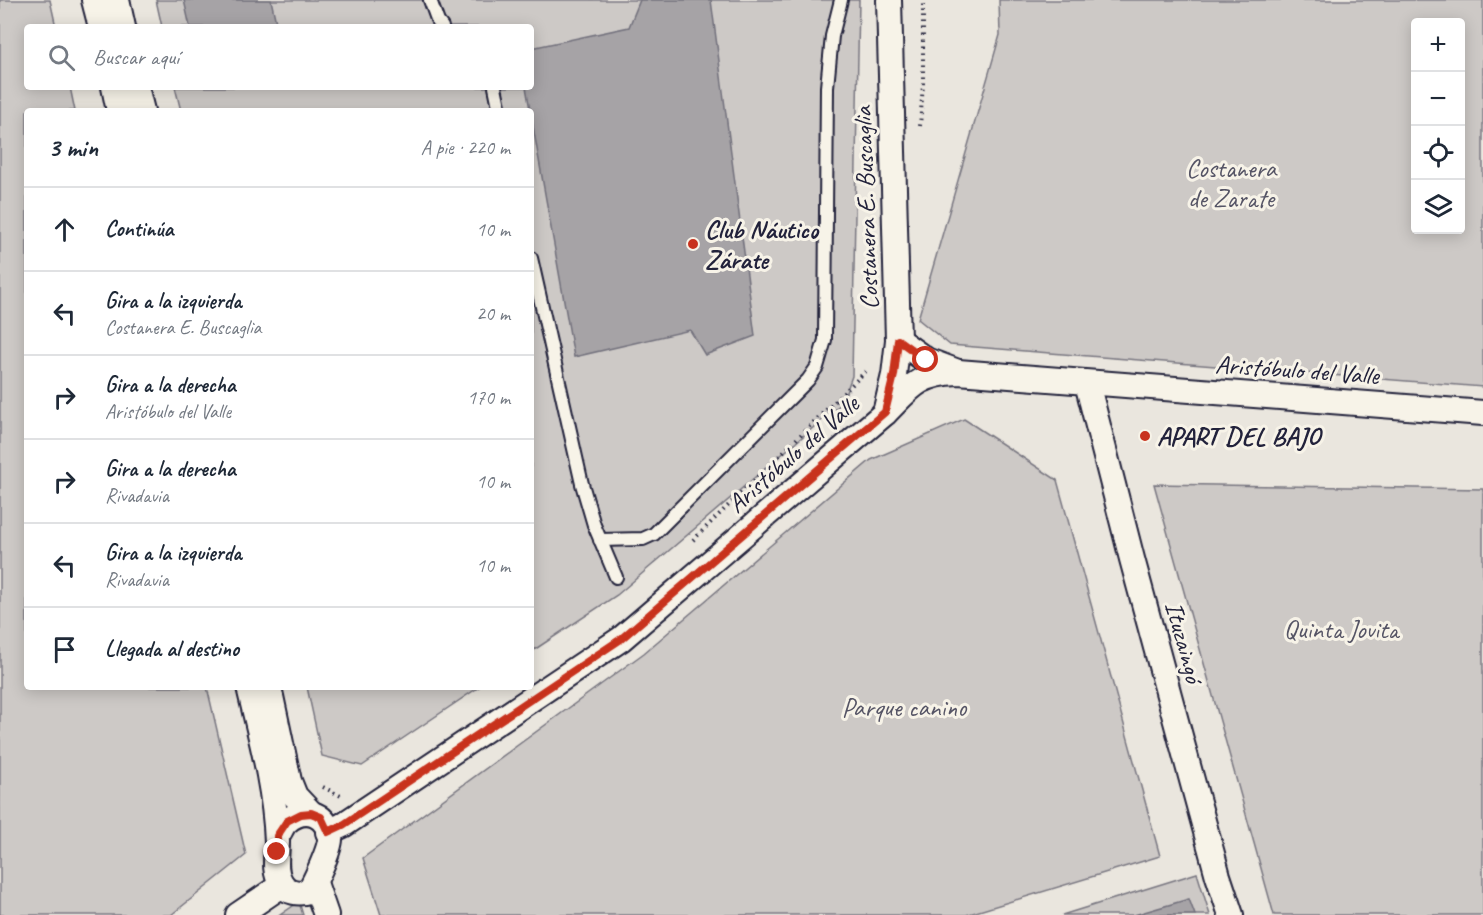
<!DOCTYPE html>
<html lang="es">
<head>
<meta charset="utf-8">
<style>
	:root { --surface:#fff; --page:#f2f2f3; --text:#1f2937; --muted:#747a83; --line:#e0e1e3 }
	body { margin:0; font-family:Caveat,sans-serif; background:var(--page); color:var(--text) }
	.controls { position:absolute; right:18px; top:18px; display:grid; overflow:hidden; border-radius:6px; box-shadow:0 3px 15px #0003 }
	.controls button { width:54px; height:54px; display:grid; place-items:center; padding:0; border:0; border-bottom:2px solid var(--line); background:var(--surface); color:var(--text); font:30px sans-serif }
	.stop { position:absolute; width:18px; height:18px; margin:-14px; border:4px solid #c8321e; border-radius:50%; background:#fff }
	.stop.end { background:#c8321e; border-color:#fff; box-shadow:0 2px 6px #0008 }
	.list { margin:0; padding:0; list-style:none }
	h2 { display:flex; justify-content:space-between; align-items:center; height:78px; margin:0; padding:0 24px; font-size:26px }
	h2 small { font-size:20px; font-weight:400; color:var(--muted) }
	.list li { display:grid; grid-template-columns:39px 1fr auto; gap:18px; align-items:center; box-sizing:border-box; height:84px; padding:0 24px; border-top:2px solid var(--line) }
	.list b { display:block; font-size:22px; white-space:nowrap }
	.list p { margin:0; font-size:20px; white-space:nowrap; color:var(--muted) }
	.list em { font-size:20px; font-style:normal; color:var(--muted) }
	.icon { flex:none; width:33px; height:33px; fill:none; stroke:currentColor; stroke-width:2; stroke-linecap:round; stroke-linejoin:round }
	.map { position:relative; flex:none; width:1483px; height:915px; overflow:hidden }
	.search { position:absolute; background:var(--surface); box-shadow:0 3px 15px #0003; left:24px; top:24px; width:510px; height:66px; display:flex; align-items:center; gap:15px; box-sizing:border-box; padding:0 21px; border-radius:6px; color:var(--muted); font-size:22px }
	.panel { position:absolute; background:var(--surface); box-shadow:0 3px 15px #0003; left:24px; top:108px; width:510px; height:582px; border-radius:6px }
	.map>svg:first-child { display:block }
	.green { fill:#cdc9c6; stroke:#787680; stroke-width:1.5; fill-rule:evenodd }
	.water { fill:#a6a3a6; stroke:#716f7b; stroke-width:1.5 }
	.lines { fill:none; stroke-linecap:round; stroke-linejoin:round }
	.lane-casing { stroke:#22223b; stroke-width:16 }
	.street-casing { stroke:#22223b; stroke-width:28 }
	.path { stroke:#22223b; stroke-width:4; stroke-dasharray:1.5 4.5; stroke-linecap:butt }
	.lane { stroke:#f7f3e8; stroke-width:12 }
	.street { stroke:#f7f3e8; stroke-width:24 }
	.route { stroke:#c8321e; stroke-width:8 }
	.poi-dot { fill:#c8321e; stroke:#f7f3e8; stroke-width:2 }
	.labels { text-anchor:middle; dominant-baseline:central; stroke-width:6; stroke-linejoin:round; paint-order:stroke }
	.park-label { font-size:26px; fill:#555465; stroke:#f7f3e8 }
	.street-label { font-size:26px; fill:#22223b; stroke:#f7f3e8 }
	.poi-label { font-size:26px; font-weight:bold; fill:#22223b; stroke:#f7f3e8; text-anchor:start }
</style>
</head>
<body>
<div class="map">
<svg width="1483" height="915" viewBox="0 0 1483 915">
	<rect width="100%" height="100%" fill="#eae6de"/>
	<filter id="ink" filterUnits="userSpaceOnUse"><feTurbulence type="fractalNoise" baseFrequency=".0167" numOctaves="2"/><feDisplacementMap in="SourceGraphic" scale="12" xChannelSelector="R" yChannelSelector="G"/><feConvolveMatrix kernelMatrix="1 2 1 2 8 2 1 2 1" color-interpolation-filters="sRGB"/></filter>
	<g filter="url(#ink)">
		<g class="green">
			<path d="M 0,0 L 50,0 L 56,27 L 27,27 L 27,87 L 70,87 L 75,111 L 27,111 L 27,687 L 207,687 L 246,855 L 171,915 L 0,915 Z"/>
			<path d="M 156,0 L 859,0 L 852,376 L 842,403 L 617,595 L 531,652 L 531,111 L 181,111 L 175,87 L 531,87 L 531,27 L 162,27 Z"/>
			<path d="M 999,0 L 1483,0 L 1483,387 L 950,345 L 918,319 L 1000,35 ZM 1416,22 L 1460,22 L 1460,230 L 1416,230 Z"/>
			<path d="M 964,419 L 1057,480 L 1160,856 L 966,915 L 381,915 L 363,858 L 644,653 L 871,460 Z"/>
			<path d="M 1154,484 L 1483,489 L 1483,915 L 1274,915 Z"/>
			<path d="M 307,687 L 479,687 L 362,766 L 322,756 Z"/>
			<path d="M 1197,873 L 1210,915 L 1062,915 Z"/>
			<path d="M 299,902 L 303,915 L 280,915 Z"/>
		</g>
		<g class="water">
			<path d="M 184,0 L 271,0 L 277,27 L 190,27 Z"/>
			<path d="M 640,0 L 711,0 L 755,336 L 705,355 L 690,330 L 574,357 L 526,87 L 531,87 L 531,48 L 629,27 Z"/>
			<path d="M 1189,899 L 1195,915 L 1134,915 Z"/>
		</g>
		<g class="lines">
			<g class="lane-casing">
				<g id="lane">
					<path d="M 430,0 L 438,22 L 442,27"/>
					<path d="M 495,87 L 500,111"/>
					<path d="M 531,258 L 582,484 L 594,525 L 616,577"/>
					<path d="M 600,540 L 643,539 L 654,534 L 808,380 L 817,367 L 825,340 L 827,87 L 832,36 L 841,0"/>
				</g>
			</g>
			<g class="street-casing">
				<g id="street">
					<path d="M 94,0 L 101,27"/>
					<path d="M 117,0 L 123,27"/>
					<path d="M 114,87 L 119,111"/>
					<path d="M 136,87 L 142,111"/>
					<path d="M 898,340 L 926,360 L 958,372"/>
					<path d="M 1087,383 L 1132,559 L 1218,876 L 1231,915"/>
					<path d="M 885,413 L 894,375 L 898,340 L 889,0"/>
					<path d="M 249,687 C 261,738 275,789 277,842 C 277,855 273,871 281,883 C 287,893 299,894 309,891 C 315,882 330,849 330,839 C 329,815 306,805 287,821 C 283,824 280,832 277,836"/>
					<path d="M 269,687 L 289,781 L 295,796 L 311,813"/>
					<path d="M 328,832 L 343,825 L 621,639 L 885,413 C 911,387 918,374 958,372 L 1483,413"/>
					<path d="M 315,883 L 326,915"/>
					<path d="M 238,915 L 282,885"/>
				</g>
			</g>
			<g class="path">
				<path d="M 920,126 L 923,84 L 923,0"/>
				<path d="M 693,540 L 868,369"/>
				<path d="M 323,787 L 341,796"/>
			</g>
			<use href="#lane" class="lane"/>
			<use href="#street" class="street"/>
		</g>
	</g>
	<g class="lines" filter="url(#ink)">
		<path class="route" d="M 277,852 L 277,836 L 287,821 L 301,814 L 311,813 L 321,817 L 328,832 L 343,825 L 621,639 L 885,412 L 894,375 L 898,340 L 926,360"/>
	</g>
	<g class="poi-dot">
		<circle cx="693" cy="244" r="6"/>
		<circle cx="1145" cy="436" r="6"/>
	</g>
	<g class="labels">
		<g class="park-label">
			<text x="1231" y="168">Costanera<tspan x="1231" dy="30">de Zarate</tspan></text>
			<text x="1341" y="629">Quinta Jovita</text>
			<text x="904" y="707">Parque canino</text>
		</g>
		<g class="street-label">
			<text transform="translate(866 208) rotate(-92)">Costanera E. Buscaglia</text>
			<text transform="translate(1297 370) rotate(4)">Aristóbulo del Valle</text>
			<text transform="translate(793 454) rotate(-41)">Aristóbulo del Valle</text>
			<text transform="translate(1184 642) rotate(75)">Ituzaingó</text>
		</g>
		<g class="poi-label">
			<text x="705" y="229">Club Náutico<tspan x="705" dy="30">Zárate</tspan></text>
			<text x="1157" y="436">APART DEL BAJO</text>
		</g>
	</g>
</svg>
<div class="controls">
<button>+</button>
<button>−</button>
<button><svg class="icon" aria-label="locate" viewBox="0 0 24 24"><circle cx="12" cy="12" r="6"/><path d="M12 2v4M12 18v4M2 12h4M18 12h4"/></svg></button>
<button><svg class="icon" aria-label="layers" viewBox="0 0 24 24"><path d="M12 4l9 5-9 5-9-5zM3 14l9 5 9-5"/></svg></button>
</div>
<div class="stop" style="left:926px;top:360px"></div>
<div class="stop end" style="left:277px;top:852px"></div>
<div class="search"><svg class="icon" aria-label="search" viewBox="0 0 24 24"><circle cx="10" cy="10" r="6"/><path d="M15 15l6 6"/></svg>Buscar aquí</div>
<section class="panel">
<h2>3 min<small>A pie · 220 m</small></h2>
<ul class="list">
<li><svg class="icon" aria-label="ahead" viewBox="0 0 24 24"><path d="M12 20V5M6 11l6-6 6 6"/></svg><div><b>Continúa</b></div><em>10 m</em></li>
<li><svg class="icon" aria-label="left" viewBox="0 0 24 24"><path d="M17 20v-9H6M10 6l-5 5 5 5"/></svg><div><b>Gira a la izquierda</b><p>Costanera E. Buscaglia</p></div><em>20 m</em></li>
<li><svg class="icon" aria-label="right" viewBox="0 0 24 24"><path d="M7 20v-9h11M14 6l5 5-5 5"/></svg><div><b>Gira a la derecha</b><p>Aristóbulo del Valle</p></div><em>170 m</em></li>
<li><svg class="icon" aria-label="right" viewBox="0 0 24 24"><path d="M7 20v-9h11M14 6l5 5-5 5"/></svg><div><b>Gira a la derecha</b><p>Rivadavia</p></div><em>10 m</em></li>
<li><svg class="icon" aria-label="left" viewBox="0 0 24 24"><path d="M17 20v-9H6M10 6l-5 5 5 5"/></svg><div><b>Gira a la izquierda</b><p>Rivadavia</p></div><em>10 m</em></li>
<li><svg class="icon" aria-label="arrive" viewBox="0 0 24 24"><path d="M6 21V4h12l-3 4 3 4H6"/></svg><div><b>Llegada al destino</b></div></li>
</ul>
</section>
</div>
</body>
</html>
